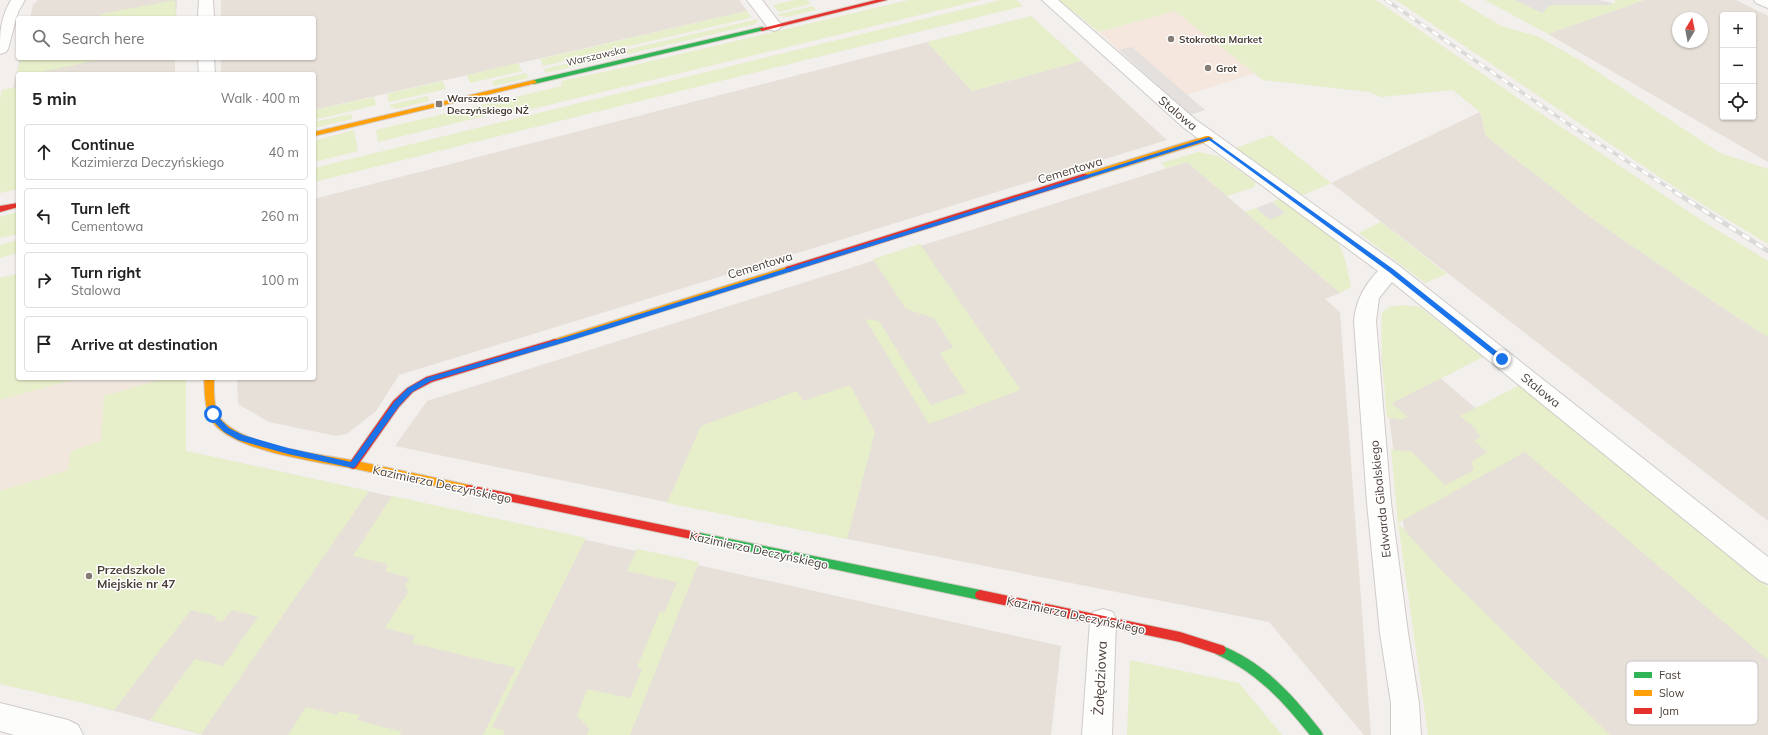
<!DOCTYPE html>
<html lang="en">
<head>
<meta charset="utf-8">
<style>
	:root { --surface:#fff; --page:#f6f6f6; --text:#222; --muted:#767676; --line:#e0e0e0 }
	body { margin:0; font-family:Mulish,sans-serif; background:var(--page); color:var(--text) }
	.controls { position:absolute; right:12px; top:12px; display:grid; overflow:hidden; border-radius:4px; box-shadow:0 1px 3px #0004 }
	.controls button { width:36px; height:36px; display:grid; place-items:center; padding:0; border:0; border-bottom:1px solid var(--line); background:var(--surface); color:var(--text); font:20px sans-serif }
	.compass { position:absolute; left:1672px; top:12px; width:36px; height:36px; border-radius:50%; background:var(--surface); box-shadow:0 1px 3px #0004; rotate:10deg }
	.stop { position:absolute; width:12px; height:12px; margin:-9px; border:3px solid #1a73e8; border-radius:50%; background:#fff }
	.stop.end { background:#1a73e8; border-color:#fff; box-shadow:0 1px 4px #0008 }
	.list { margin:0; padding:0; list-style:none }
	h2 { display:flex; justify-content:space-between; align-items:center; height:52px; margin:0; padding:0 16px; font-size:17px }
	h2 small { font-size:13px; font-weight:400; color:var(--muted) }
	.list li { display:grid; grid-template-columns:26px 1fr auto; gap:12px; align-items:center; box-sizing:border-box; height:56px; margin:0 8px 8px; padding:0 8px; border:1px solid var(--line); border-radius:4px }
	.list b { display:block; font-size:15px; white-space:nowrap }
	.list p { margin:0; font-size:13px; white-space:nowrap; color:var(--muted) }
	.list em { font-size:13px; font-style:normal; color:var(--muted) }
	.icon { flex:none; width:22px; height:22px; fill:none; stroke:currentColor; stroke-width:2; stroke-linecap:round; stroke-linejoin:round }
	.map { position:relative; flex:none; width:1768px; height:735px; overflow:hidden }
	.search { position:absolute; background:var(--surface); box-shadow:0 1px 3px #0004; left:16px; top:16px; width:300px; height:44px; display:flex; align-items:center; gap:10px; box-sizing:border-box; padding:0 14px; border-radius:4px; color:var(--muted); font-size:15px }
	.panel { position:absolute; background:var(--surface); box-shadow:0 1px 3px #0004; left:16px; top:72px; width:300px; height:308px; border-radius:4px }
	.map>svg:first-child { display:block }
	.residential { fill:#e7e0d9; fill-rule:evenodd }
	.commercial { fill:#f6e7de }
	.education { fill:#f1e7dd }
	.green { fill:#e6eeca }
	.parking { fill:#e4e0dd }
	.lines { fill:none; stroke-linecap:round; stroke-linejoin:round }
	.street-casing { stroke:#cfcbc8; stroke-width:2 }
	.fast-casing { stroke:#d4ccc3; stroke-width:2 }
	.slow-casing { stroke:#d4ccc3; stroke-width:2 }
	.jam-casing { stroke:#d4ccc3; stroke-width:2 }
	.street { fill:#fdfdfc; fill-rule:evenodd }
	.fast { fill:#30b455; fill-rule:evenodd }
	.slow { fill:#ff9f0a; fill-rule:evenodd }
	.jam { fill:#e5322d; fill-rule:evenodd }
	.rail-far1-casing { stroke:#dadad9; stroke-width:3.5 }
	.rail-casing { stroke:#dadad9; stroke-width:4.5 }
	.rail-far1 { stroke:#fff; stroke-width:2.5; stroke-dasharray:7; stroke-linecap:butt }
	.rail { stroke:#fff; stroke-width:3; stroke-dasharray:8; stroke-linecap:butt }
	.route { fill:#1a73e8 }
	.poi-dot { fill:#857c76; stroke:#fff; stroke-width:1.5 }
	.labels { text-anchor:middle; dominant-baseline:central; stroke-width:3; stroke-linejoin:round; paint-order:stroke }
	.far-poi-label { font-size:10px; font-weight:bold; fill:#4a3e36; stroke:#fff; text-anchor:start }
	.far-street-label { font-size:10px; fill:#4a3e36; stroke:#fff }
	.street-label { font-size:12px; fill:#4a3e36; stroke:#fff }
	.poi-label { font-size:12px; font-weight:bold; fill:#4a3e36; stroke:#fff; text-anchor:start }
	.near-street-label { font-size:14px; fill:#4a3e36; stroke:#fff }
	.key { fill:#fff; stroke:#c9c5c3; stroke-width:1 }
	.key-label { font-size:11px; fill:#4a3e36 }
</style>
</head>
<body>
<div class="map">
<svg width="1768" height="735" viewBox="0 0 1768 735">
	<rect width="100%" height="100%" fill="#f2efec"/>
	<g class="residential">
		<path d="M 38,0 L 177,0 L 176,18 L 30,18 L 33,5 Z"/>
		<path d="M 221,0 L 739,0 L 747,11 L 314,110 L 314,74 L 221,74 L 221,58 L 314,58 L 314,18 L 221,18 Z"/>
		<path d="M 1644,0 L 1736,0 L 1768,16 L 1768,162 L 1548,34 ZM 1723,15 L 1753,15 L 1753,117 L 1723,117 ZM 1678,18 L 1702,18 L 1702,42 L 1678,42 Z"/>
		<path d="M 927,42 L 972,91 L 1081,61 L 1167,140 L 399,375 L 376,411 L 347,434 L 336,436 L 269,422 L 238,404 L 237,378 L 314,378 L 314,199 Z"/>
		<path d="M 20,58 L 175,58 L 175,74 L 18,74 L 18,176 L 0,147 Z"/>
		<path d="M 1480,112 L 1486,136 L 1590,217 L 1723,308 L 1768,337 L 1768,521 L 1331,183 Z"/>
		<path d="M 1187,162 L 1340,293 L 1325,299 L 1340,312 L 1371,735 L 1364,735 L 1269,622 L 802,530 L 395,446 L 427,401 Z"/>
		<path d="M 1404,347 L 1768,659 L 1768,735 L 1432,735 L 1381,357 Z"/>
		<path d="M 264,468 L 1061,646 L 1051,735 L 203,735 L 78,701 Z"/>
	</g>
	<path class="commercial" d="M 1175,11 L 1256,73 L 1174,99 L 1099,32 Z"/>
	<path class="education" d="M 18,274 L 18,378 L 186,378 L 186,451 L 264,468 L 78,701 L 0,684 L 0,278 Z"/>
	<g class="green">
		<path d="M 175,0 L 176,18 L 100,18 L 101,14 Z"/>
		<path d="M 794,0 L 807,0 L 811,4 L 779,12 L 773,5 Z"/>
		<path d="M 909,0 L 981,0 L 503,116 L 501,112 L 378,142 L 376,130 L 562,86 L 561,81 L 622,68 Z"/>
		<path d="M 1001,0 L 1016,0 L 1023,6 L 314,182 L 314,168 Z"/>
		<path d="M 1059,0 L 1376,0 L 1519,99 L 1704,222 L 1768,261 L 1768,337 L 1723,308 L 1590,217 L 1486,136 L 1480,112 L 1453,90 L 1381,97 L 1369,92 L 1263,80 L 1175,11 L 1099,32 Z"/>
		<path d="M 1396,0 L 1458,0 L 1501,26 L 1537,36 L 1581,61 L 1720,153 L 1768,169 L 1768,244 L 1679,190 Z"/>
		<path d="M 1485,0 L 1515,0 L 1542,13 L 1550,5 L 1611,5 L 1612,3 L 1615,3 L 1615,0 L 1644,0 L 1548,34 Z"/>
		<path d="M 813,6 L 816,10 L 787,17 L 776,15 Z"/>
		<path d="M 747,11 L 751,17 L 750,18 L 543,66 L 540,59 Z"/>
		<path d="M 1031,16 L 1081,61 L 972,91 L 927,42 Z"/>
		<path d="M 758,19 L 757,22 L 753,25 L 546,73 L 544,69 Z"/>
		<path d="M 21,58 L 102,58 L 102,59 L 31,74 L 18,74 L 18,77 L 16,77 Z"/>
		<path d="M 518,63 L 522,71 L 470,83 L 467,75 Z"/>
		<path d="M 526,73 L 529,78 L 494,86 L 492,81 Z"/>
		<path d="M 443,81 L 446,89 L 389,102 L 387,94 Z"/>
		<path d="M 18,87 L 18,189 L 0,193 L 0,100 L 2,90 Z"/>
		<path d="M 428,96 L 429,101 L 396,109 L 390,107 L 390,105 Z"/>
		<path d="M 374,97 L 376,105 L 314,120 L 314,110 Z"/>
		<path d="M 351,114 L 352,119 L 314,128 L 314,122 Z"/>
		<path d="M 354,130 L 358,151 L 314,162 L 314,141 Z"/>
		<path d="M 1271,135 L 1331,183 L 1303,195 L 1236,148 Z"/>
		<path d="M 1198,152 L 1218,156 L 1255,182 L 1255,187 L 1227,196 L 1187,162 L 1166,168 L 1161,163 Z"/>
		<path d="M 1281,198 C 1295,209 1332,231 1339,245 C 1346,257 1348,274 1351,287 L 1340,293 L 1245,212 L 1256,208 L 1270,219 L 1285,213 L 1272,202 Z"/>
		<path d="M 18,212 L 18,234 L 0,238 L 0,217 Z"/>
		<path d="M 1381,222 L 1447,274 L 1425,283 L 1359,233 Z"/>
		<path d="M 18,240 L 18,253 L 0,258 L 0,245 Z"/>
		<path d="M 920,244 L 1021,390 L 929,424 L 865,319 L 879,321 L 931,405 L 966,393 L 940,353 L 953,347 L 934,318 L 906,309 L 873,259 Z"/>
		<path d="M 18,274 L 18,378 L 79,378 L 0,400 L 0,278 Z"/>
		<path d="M 1402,305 L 1420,307 L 1483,357 L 1392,403 L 1408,417 L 1402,420 L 1387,417 C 1384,382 1380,348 1382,313 L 1389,307 Z"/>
		<path d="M 167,378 L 186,378 L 186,451 L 369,491 L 201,734 L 150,720 L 195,659 L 223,666 L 258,617 L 232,610 L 222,622 L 214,620 L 217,617 L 191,610 L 114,710 L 0,684 L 0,491 L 68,470 L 71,451 L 101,441 L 104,396 Z"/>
		<path d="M 850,385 L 875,432 L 847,539 L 667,503 L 701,426 L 797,391 L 803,401 Z"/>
		<path d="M 1520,385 L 1768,587 L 1768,660 L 1525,452 L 1398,523 L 1440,569 L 1610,735 L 1428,735 L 1398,523 L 1391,449 L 1412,452 L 1445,485 L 1474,470 L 1471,462 L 1487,452 L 1474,441 L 1481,437 L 1476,432 L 1477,430 L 1460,416 Z"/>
		<path d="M 392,496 L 586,538 L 492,727 L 505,731 L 503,735 L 483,735 L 516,668 L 412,643 L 415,636 L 385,628 L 408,592 L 405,585 L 410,578 L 385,571 L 388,564 L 353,556 Z"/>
		<path d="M 637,549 L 699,562 L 630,735 L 587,735 L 589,729 L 577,716 L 587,689 L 630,698 L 642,669 L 637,667 L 660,611 L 665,612 L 677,582 L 627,571 Z"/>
		<path d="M 1130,660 L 1239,683 L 1282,735 L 1127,735 Z"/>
		<path d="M 306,707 L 337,715 L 340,711 L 360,715 L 357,720 L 402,732 L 400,735 L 288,735 Z"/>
	</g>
	<g class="parking">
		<path d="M 1515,0 L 1599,0 L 1612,3 L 1611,5 L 1550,5 L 1542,13 Z"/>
		<path d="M 1132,47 L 1205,110 L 1190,115 L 1119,50 Z"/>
		<path d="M 1272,202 L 1285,213 L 1270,220 L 1256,208 Z"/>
	</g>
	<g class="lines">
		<g class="street-casing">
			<g id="street">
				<path d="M 11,0 L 25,0 L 18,12 L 8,49 L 6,52 L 0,54 C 0,31 0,20 11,0 Z"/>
				<path d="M 199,0 L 213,0 L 214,18 L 198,18 Z"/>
				<path d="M 747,0 L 762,0 L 782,26 L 779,29 L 774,31 L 769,29 Z"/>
				<path d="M 1042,0 L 1058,0 L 1196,120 L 1398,265 L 1768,557 L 1768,584 L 1759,580 L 1392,282 L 1379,298 L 1376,321 L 1391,503 L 1408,633 L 1419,703 L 1421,735 L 1391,735 L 1391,703 L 1380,633 L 1367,503 L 1354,321 C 1356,300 1364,286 1378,271 L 1184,128 Z"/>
				<path d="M 1754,0 L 1768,0 L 1768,8 L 1756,3 Z"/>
				<path d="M 198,58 L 214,58 L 215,74 L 199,74 Z"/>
				<path d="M 1103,609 L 1113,612 L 1116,621 L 1112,735 L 1082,735 L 1090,621 L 1093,612 Z"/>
				<path d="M 0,703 L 68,720 L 78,725 L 83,735 L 14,735 L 0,731 Z"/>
			</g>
		</g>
		<g class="fast-casing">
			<g id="fast">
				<path d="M 762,27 L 764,28 L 764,30 L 534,84 L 531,82 L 534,80 Z"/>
				<path d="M 696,532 L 980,590 L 984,592 L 985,595 L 984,598 L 980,600 L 696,540 L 692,539 L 691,536 L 692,533 Z"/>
				<path d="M 1220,645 C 1264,662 1293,695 1321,731 L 1323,735 L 1310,735 C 1282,700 1257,673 1216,654 L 1214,650 L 1216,646 Z"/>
			</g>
		</g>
		<g class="slow-casing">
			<g id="slow">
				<path d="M 534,80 L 537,82 L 536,83 L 314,136 L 314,132 Z"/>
				<path d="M 1206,136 L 1209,136 L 1213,138 L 1212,140 L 1089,178 L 1086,178 L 1082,176 L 1083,174 Z"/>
				<path d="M 789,266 L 792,267 L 793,269 L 792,271 L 555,345 L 551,342 L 552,340 Z"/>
				<path d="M 204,378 L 214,378 C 214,390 213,409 221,419 C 245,447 321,454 356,461 C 394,469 431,477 469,485 L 473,486 L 474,489 L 473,492 L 469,493 C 431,485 394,477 356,469 C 320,462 239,452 215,425 C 204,413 205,393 204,378 Z"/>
			</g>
		</g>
		<g class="jam-casing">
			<g id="jam">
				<path d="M 876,0 L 887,0 L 762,31 L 759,29 Z"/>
				<path d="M 1083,174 L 1086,174 L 1090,176 L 1089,178 L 792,271 L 789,272 L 785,269 L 786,267 Z"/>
				<path d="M 18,203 L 18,207 L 0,212 L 0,206 Z"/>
				<path d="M 555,339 L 558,340 L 559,342 L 558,344 L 432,382 L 413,392 L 399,407 L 356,468 L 353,469 L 350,468 L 348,465 L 350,462 L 393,401 L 407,388 L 426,377 Z"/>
				<path d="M 469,485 L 696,532 L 700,533 L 701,536 L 700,539 L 696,540 L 469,493 L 465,492 L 464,489 L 465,486 Z"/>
				<path d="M 980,590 L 1180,632 L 1224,646 L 1226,650 L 1224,654 L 1220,655 L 1180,642 L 980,600 L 976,598 L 975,595 L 976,592 Z"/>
			</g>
		</g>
		<use href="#street" class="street"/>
		<use href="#fast" class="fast"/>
		<use href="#slow" class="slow"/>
		<use href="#jam" class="jam"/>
		<g class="rail-far1-casing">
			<path id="rail-far1" d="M 1386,0 L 1570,125 L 1677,193"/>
		</g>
		<g class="rail-casing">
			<path id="rail" d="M 1675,192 L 1768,251"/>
		</g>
		<use href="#rail-far1" class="rail-far1"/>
		<use href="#rail" class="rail"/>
	</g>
	<path class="route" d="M 1209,137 L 1393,269 L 1504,357 L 1504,360 L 1499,360 L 1389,272 L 1209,140 L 569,341 L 431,381 L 412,392 L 399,406 L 355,467 L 353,468 L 288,454 L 238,440 L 224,432 L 215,423 L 210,414 L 211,412 L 216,412 L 220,419 L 229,428 L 243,435 L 288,448 L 351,462 L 394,402 L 408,388 L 426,378 L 566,337 Z"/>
	<g class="poi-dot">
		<circle cx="1171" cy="39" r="4"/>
		<circle cx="1208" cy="68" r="4"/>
		<rect x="435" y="100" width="8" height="8" rx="2"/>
		<circle cx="89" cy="576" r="4"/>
	</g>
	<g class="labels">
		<g class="far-poi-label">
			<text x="1179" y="39">Stokrotka Market</text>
			<text x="1216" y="68">Grot</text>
			<text x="447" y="98">Warszawska -<tspan x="447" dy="12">Deczyńskiego NŻ</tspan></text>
		</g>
		<g class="far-street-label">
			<text transform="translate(596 56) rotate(-13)">Warszawska</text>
		</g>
		<g class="street-label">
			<text transform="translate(1178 113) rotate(40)">Stalowa</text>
			<text transform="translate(1070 170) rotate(-17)">Cementowa</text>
			<text transform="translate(760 265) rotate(-17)">Cementowa</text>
			<text transform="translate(1541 390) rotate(39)">Stalowa</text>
			<text transform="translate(442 484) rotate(12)">Kazimierza Deczyńskiego</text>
			<text transform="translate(1380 499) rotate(-96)">Edwarda Gibalskiego</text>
			<text transform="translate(759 550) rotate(12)">Kazimierza Deczyńskiego</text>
			<text transform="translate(1076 615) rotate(12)">Kazimierza Deczyńskiego</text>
		</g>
		<g class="poi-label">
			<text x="97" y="569">Przedszkole<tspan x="97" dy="14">Miejskie nr 47</tspan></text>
		</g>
		<g class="near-street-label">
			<text transform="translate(1100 678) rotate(-87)">Żołędziowa</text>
		</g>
	</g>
	<rect x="1626" y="661" width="132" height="64" rx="6" class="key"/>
	<rect x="1634" y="672" width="18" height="6" fill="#30b455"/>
	<rect x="1634" y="690" width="18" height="6" fill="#ff9f0a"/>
	<rect x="1634" y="708" width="18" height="6" fill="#e5322d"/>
	<g class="key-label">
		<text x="1659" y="679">Fast</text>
		<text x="1659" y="697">Slow</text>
		<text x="1659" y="715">Jam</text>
	</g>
</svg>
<div class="controls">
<button>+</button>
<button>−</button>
<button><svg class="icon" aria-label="locate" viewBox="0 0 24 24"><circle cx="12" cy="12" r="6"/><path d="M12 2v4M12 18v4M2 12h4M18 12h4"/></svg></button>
</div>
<svg class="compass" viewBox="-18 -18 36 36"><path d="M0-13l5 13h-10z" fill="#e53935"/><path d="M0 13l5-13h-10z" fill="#767676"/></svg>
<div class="stop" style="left:213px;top:414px"></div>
<div class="stop end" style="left:1502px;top:359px"></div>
<div class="search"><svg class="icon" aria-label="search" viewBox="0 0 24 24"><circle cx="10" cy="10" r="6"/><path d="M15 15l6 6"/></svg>Search here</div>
<section class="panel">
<h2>5 min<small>Walk · 400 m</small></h2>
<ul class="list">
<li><svg class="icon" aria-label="ahead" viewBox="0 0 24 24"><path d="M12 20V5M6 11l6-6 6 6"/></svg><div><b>Continue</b><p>Kazimierza Deczyńskiego</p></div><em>40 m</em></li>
<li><svg class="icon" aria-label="left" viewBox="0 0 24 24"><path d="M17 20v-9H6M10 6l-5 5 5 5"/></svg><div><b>Turn left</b><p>Cementowa</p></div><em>260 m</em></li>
<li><svg class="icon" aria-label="right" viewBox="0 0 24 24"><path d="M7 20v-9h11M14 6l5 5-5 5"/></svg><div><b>Turn right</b><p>Stalowa</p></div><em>100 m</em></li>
<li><svg class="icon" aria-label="arrive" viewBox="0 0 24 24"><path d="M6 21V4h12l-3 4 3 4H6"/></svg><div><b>Arrive at destination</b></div></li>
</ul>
</section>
</div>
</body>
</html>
